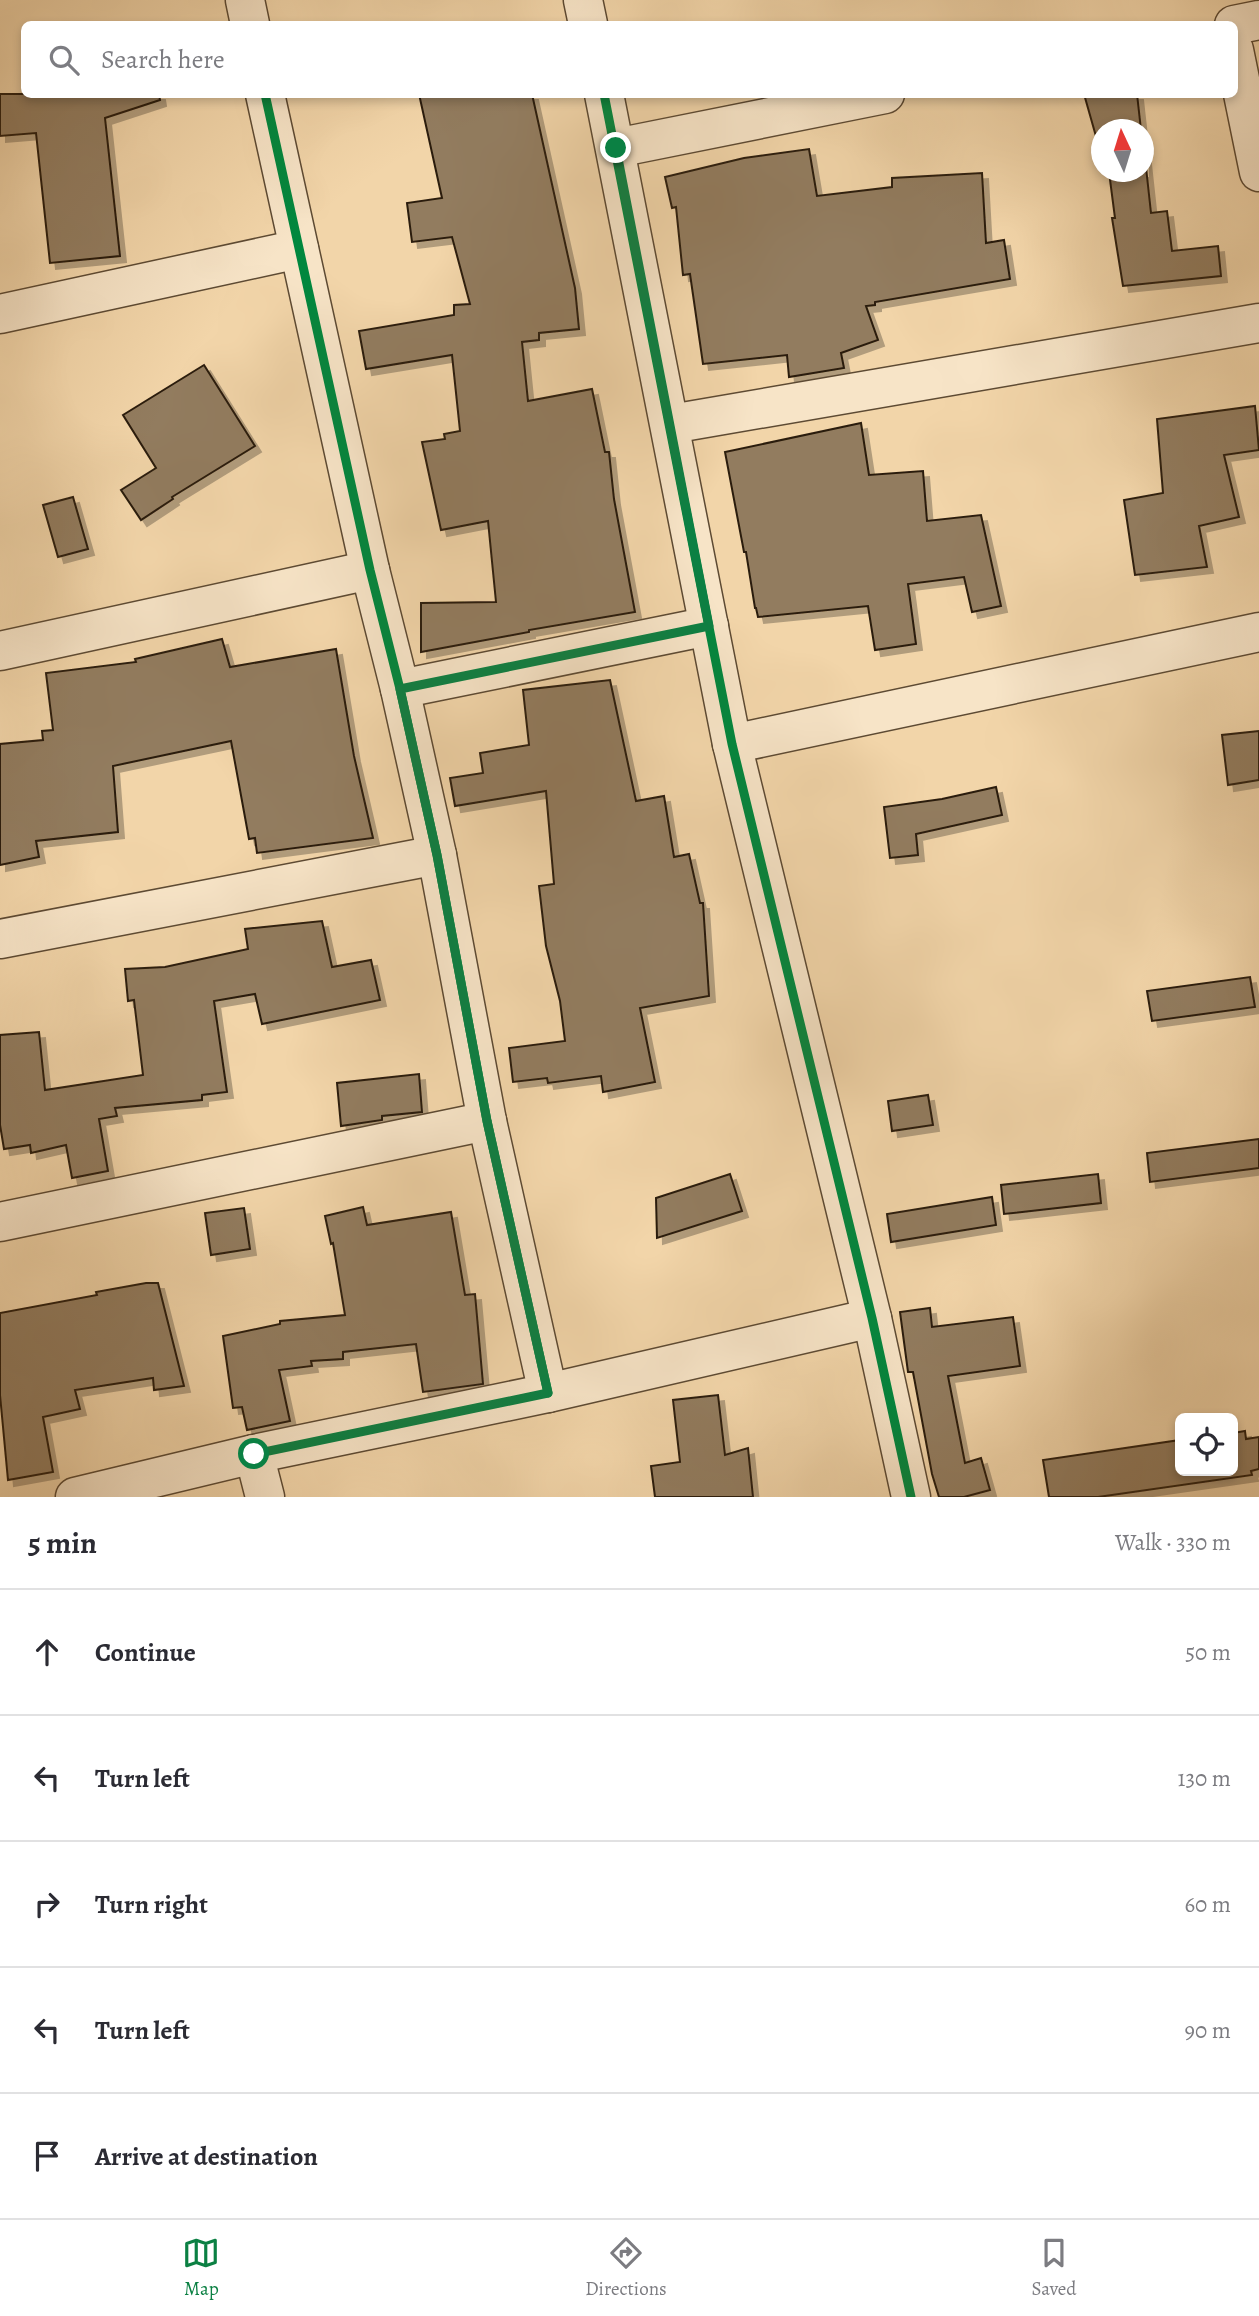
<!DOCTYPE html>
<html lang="en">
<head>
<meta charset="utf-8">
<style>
	:root { --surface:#fff; --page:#f7f7f7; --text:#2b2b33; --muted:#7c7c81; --line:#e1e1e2; --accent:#0b8043 }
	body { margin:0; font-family:Alegreya,serif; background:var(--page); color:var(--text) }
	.controls { position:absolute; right:21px; bottom:21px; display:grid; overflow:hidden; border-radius:10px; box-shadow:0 4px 10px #0003 }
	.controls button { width:63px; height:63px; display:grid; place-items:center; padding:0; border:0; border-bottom:2px solid var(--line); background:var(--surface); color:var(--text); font:35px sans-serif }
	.compass { position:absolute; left:1091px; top:119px; width:63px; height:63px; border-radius:50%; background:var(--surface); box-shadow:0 4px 10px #0003; rotate:356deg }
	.stop { position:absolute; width:21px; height:21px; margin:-16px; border:5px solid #0b8043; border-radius:50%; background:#fff }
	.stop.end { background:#0b8043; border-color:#fff; box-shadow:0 2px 7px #0008 }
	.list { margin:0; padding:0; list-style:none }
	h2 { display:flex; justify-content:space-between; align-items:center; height:91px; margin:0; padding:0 28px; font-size:30px }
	h2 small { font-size:23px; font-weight:400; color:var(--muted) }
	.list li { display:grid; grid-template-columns:46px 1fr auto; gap:21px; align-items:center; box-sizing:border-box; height:126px; padding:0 28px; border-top:2px solid var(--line) }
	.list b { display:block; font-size:26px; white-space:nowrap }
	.list em { font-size:23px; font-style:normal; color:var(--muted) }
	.icon { flex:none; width:38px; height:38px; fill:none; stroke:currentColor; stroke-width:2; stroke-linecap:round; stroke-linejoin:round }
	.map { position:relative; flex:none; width:1259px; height:1497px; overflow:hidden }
	.search { position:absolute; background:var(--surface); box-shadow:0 4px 10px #0003; left:21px; right:21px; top:21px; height:77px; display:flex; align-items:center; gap:18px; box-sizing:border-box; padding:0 24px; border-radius:10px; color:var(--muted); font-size:26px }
	.sheet { height:721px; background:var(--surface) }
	nav { display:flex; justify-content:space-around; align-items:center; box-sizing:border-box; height:98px; border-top:2px solid var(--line); background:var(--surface); font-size:19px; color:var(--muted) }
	nav a { display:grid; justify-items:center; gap:4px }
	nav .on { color:var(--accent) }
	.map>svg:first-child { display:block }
	.building { fill:#927c5e; stroke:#2b1c0c; stroke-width:2; filter:url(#shadow) }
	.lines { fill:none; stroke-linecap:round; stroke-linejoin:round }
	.minor-casing { stroke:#5d4a33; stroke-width:41 }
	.minor { stroke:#f7e4c7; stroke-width:38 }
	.cycleway-casing { stroke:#f7e4c7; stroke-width:13 }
	.cycleway { stroke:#00873e; stroke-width:9 }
	.route { stroke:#0b8043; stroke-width:9 }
</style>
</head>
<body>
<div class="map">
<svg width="1259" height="1497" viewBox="0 0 1259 1497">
	<defs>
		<filter id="shadow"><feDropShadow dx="6" dy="6" stdDeviation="0" flood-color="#0004"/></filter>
	</defs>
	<rect width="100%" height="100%" fill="#f2d5a9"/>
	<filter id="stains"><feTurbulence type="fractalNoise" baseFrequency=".00286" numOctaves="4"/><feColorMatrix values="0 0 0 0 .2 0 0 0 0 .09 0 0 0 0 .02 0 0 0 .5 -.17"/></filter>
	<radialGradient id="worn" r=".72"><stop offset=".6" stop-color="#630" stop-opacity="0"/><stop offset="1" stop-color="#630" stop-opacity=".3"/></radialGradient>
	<g class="building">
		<path d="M 0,94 L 159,94 L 160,100 L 105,118 L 120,256 L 50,263 L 36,133 L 0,136 Z"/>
		<path d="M 419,94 L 532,94 L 575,288 L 579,329 L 539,333 L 539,340 L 522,342 L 528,401 L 592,389 L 605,452 L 609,452 L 614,499 L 635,612 L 529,630 L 529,632 L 421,652 L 421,603 L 496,602 L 488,521 L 441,530 L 422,442 L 445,439 L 444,434 L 460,431 L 452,355 L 366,369 L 359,331 L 454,315 L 454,305 L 470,304 L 452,237 L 412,242 L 407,203 L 442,198 Z"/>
		<path d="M 1084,94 L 1137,94 L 1141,130 L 1102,130 L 1102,146 L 1099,147 Z"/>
		<path d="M 809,149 L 817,196 L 892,187 L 892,178 L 982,173 L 986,243 L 1004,240 L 1010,279 L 875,302 L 875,305 L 866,306 L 878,340 L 841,353 L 844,368 L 789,377 L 787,355 L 703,364 L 690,274 L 683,275 L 676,207 L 672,208 L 665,177 L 744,158 Z"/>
		<path d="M 1144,149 L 1151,213 L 1167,211 L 1172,251 L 1218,246 L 1221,276 L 1123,286 L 1112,218 L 1115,218 L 1109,172 L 1144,172 Z"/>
		<path d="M 204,365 L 255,446 L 172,497 L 173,499 L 141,520 L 121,490 L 156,468 L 123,415 Z"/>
		<path d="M 1255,406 L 1259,450 L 1224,455 L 1239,517 L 1199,526 L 1207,567 L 1135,575 L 1124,500 L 1163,493 L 1157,419 Z"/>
		<path d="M 861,423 L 869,475 L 923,471 L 927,521 L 981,515 L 1001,606 L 972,612 L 964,577 L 908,584 L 916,644 L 875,650 L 868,606 L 758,617 L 756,608 L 755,608 L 746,552 L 744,552 L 725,452 Z"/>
		<path d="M 73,497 L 88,549 L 58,557 L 43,505 Z"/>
		<path d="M 222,639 L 230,667 L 336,649 L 354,756 L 373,838 L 257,853 L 255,838 L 249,839 L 231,741 L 113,766 L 118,832 L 36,841 L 39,857 L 0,865 L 0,744 L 43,740 L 42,731 L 53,730 L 46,673 L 136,662 L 135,659 Z"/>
		<path d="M 610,680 L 636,801 L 664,796 L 674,857 L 689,854 L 700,903 L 703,903 L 709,996 L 640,1008 L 655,1082 L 603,1092 L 601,1076 L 548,1083 L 547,1078 L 513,1082 L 509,1048 L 565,1041 L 560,1001 L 546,946 L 539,886 L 554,884 L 546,791 L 455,806 L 450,778 L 483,773 L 480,753 L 529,745 L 523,690 Z"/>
		<path d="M 1259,731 L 1259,780 L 1228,785 L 1222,735 Z"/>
		<path d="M 996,787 L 1002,815 L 916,834 L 918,855 L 890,858 L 884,807 L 942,799 Z"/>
		<path d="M 322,921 L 332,967 L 371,960 L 380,1000 L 262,1024 L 255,994 L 214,1001 L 227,1092 L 202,1095 L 202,1100 L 115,1108 L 117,1116 L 99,1119 L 108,1171 L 72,1178 L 66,1145 L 31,1153 L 30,1145 L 4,1149 L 0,1125 L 0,1035 L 39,1032 L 45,1090 L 143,1075 L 134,1000 L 128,1001 L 125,969 L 165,967 L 248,949 L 245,929 Z"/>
		<path d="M 1250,977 L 1255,1007 L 1152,1021 L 1147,991 Z"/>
		<path d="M 419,1074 L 422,1112 L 382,1116 L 382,1120 L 341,1126 L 337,1083 Z"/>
		<path d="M 928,1095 L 933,1125 L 892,1131 L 888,1101 Z"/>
		<path d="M 1259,1139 L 1259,1168 L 1150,1182 L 1147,1153 Z"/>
		<path d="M 730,1174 L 742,1211 L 657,1238 L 656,1198 Z"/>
		<path d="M 1098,1174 L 1101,1203 L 1004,1214 L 1001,1185 Z"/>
		<path d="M 992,1197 L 996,1225 L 891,1242 L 887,1214 Z"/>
		<path d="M 363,1207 L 367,1225 L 451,1212 L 465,1295 L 475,1294 L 483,1384 L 423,1392 L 416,1344 L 343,1352 L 343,1359 L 311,1361 L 312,1366 L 279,1370 L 290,1421 L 247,1430 L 242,1407 L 233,1408 L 223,1336 L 280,1324 L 280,1321 L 345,1315 L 333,1243 L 331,1244 L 325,1216 Z"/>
		<path d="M 244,1208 L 250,1249 L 211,1255 L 205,1213 Z"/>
		<path d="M 146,1283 L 158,1283 L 184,1386 L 154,1390 L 153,1378 L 75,1390 L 80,1409 L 43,1417 L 53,1472 L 8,1480 L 0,1395 L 0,1313 L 97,1295 L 96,1292 Z"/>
		<path d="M 930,1308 L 932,1327 L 1013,1317 L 1020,1366 L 948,1376 L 965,1463 L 981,1458 L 990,1490 L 964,1497 L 939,1497 L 932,1474 L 913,1372 L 908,1372 L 900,1312 Z"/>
		<path d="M 718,1395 L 725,1455 L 748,1448 L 753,1497 L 655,1497 L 651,1466 L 680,1462 L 673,1400 Z"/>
		<path d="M 1245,1431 L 1246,1439 L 1259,1437 L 1259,1469 L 1251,1471 L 1252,1475 L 1098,1497 L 1049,1497 L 1043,1460 L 1180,1440 L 1180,1471 L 1233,1471 L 1233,1433 Z"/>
	</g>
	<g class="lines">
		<g class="minor-casing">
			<g id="minor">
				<path d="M 245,0 L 250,24"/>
				<path d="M 583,0 L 588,24"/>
				<path d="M 1234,25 L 1259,20"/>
				<path d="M 1234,50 L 1259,172"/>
				<path d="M 265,94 L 370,570 L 400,689 L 437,855 L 487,1121 L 548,1393"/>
				<path d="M 604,94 L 732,744 L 872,1318 L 911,1497"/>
				<path d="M 616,148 L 885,94"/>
				<path d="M 0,314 L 299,249"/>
				<path d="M 671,424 L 1259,323"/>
				<path d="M 0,651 L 370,570"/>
				<path d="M 400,689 L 709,626"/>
				<path d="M 732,744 L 1259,632"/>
				<path d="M 0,939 L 437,855"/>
				<path d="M 0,1222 L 487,1121"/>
				<path d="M 254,1454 L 265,1497"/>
				<path d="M 75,1497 L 254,1454 L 548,1393 L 872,1318"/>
			</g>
		</g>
		<use href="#minor" class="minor"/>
		<g class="cycleway-casing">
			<g id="cycleway">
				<path d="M 265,94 L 370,570 L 400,689 L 437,855 L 487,1121 L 548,1393"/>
				<path d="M 604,94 L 732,744 L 872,1318 L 911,1497"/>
			</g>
		</g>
		<use href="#cycleway" class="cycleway"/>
	</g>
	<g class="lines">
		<path class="route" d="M 254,1454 L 548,1393 L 487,1121 L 437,855 L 400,689 L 709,626 L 616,148"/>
	</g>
	<rect width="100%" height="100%" filter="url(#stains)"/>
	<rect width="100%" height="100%" fill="url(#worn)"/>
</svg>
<div class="controls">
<button><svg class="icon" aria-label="locate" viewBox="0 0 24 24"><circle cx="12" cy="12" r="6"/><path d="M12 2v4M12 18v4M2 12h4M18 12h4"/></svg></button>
</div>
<svg class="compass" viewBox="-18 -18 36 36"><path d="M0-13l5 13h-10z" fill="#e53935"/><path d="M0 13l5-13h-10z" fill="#7c7c81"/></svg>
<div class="stop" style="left:254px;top:1454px"></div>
<div class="stop end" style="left:616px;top:148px"></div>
<div class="search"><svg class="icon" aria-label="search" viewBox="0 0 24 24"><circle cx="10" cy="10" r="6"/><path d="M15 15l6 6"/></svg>Search here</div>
</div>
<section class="sheet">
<h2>5 min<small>Walk · 330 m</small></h2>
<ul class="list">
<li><svg class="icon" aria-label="ahead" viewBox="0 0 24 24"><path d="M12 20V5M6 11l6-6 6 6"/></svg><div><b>Continue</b></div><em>50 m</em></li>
<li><svg class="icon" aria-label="left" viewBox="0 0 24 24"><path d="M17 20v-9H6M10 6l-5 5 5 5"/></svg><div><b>Turn left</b></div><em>130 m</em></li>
<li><svg class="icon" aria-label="right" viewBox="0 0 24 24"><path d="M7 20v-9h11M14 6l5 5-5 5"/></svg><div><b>Turn right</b></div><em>60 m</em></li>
<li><svg class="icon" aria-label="left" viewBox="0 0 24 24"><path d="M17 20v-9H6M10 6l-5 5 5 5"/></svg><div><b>Turn left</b></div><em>90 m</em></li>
<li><svg class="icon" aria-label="arrive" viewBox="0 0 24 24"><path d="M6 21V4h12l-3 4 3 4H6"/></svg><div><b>Arrive at destination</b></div></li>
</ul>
</section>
<nav>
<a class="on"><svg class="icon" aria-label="map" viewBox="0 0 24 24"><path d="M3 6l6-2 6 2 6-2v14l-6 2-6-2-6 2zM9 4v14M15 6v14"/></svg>Map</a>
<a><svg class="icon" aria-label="directions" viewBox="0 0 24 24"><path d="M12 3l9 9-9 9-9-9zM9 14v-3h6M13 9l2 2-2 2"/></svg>Directions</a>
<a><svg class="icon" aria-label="saved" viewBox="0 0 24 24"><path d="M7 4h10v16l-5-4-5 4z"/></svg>Saved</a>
</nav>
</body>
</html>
